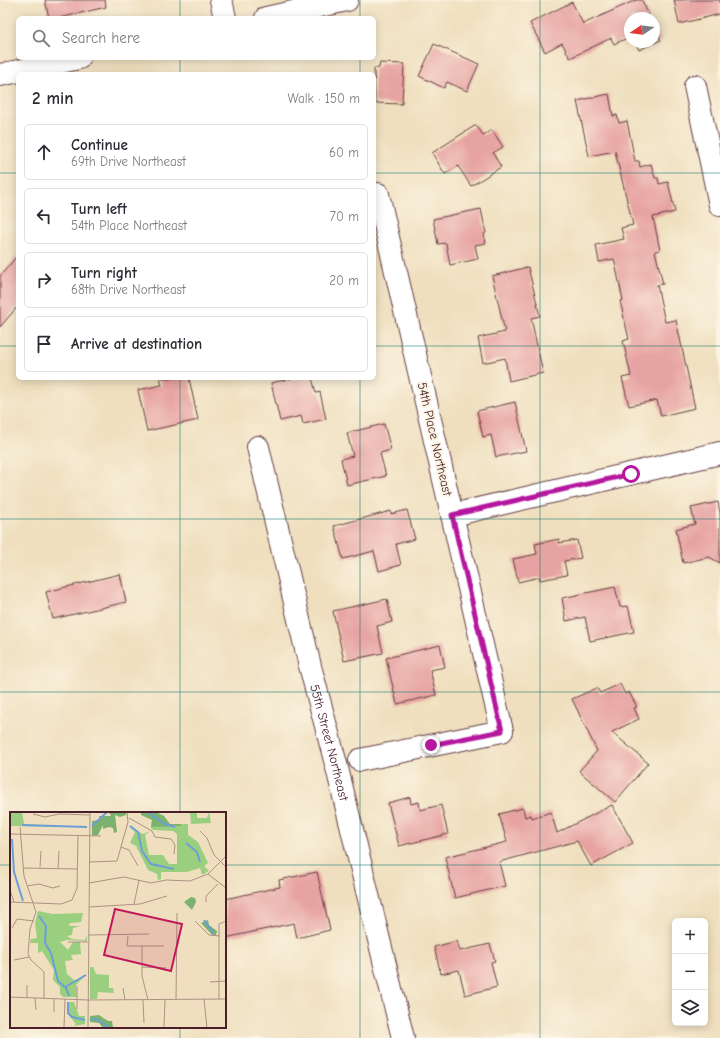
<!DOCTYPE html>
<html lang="en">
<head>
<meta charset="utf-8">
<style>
	:root { --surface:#fff; --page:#f7f7f7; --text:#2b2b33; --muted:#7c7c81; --line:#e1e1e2 }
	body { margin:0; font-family:"Comic Neue",sans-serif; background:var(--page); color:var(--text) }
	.controls { position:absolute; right:12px; bottom:12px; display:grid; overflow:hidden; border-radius:6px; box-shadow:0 2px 10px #0003 }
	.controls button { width:36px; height:36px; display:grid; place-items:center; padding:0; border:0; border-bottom:1px solid var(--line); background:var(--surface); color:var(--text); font:20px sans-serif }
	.compass { position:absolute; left:624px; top:12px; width:36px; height:36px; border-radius:50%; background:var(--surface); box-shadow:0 2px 10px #0003; rotate:257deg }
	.stop { position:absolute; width:12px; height:12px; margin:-9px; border:3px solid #b5179e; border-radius:50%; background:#fff }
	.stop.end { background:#b5179e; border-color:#fff; box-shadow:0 1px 4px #0008 }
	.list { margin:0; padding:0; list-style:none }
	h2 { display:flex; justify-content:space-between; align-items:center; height:52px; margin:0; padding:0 16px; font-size:17px }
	h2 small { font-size:13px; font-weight:400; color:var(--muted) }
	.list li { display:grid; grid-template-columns:26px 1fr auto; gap:12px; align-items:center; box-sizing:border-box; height:56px; margin:0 8px 8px; padding:0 8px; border:1px solid var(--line); border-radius:6px }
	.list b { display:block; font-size:15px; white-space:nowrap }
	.list p { margin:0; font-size:13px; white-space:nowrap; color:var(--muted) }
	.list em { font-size:13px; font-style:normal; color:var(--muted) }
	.icon { flex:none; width:22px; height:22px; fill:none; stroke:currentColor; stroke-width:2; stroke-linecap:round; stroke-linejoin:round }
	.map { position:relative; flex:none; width:720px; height:1038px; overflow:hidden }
	.search { position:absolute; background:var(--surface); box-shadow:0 2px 10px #0003; left:16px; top:16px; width:360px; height:44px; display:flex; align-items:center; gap:10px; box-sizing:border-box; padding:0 14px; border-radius:6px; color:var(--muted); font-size:15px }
	.panel { position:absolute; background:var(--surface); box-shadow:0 2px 10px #0003; left:16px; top:72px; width:360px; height:308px; border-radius:6px }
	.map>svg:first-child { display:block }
	.building { fill:#e7a3a1 }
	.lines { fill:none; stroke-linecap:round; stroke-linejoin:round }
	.minor-casing { stroke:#633c41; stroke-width:24 }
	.minor { stroke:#fff; stroke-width:22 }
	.route { stroke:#b5179e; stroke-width:5 }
	.grid { fill:none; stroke:#0f766e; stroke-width:1; stroke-opacity:0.55 }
	.labels { text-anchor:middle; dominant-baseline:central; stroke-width:4; stroke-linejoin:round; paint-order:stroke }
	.street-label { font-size:13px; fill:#4a1f2b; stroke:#fcf5e5 }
	.inset-river { fill:none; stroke:#6d9ed7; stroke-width:2 }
	.inset-road { fill:none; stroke:#ad9283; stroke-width:1 }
	.view { fill:#c2185b; fill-opacity:0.15; stroke:#c2185b; stroke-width:2 }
	.inset-edge { fill:none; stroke:#4a1f2b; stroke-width:2 }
</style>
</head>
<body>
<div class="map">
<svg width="720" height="1038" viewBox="0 0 720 1038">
	<rect width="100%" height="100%" fill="#fcf5e5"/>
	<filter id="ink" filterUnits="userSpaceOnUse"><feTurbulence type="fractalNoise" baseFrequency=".025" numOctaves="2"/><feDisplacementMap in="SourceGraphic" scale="8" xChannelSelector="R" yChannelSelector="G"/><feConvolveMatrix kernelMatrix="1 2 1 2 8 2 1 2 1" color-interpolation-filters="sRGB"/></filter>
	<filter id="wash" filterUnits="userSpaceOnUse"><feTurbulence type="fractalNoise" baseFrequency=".012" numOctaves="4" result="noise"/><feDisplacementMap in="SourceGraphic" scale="16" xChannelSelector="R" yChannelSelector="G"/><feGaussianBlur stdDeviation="0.9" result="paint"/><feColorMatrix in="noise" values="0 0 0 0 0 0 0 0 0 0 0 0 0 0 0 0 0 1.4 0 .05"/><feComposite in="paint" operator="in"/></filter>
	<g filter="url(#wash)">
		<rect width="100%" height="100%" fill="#efdfbe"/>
		<g id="blocks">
			<g class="building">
				<path d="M 45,0 L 105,0 L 106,7 L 59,18 L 49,18 Z"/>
				<path d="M 636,0 L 642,0 L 650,18 L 630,18 L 630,37 L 614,44 L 611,38 L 570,58 L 562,43 L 545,52 L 530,23 L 572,2 L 583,24 Z"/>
				<path d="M 674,0 L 720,0 L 720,14 L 679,24 Z"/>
				<path d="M 654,26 L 661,40 L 639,50 L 635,42 L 654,42 Z"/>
				<path d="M 434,44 L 479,64 L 467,91 L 447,82 L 444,88 L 419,76 Z"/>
				<path d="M 380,63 L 404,64 L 402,104 L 375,103 L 374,68 L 379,68 Z"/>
				<path d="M 609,94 L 613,116 L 617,115 L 619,123 L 627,121 L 635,161 L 639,161 L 640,167 L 651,164 L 655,178 L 658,178 L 659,184 L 668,182 L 675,212 L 653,217 L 660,250 L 655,251 L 663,284 L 657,285 L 665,322 L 676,320 L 695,408 L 661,416 L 657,400 L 629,406 L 622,378 L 631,376 L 623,341 L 629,339 L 620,301 L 623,300 L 614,259 L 599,262 L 596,245 L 624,239 L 621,228 L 633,225 L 615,151 L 589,156 L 577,101 Z"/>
				<path d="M 476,125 L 483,135 L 492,130 L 503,147 L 493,153 L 501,167 L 471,186 L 458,166 L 445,174 L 432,153 Z"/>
				<path d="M 481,209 L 486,233 L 484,234 L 486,243 L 475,245 L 478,259 L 450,265 L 446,243 L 438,244 L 433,219 Z"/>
				<path d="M 18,255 L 18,306 L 0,327 L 0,276 Z"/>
				<path d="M 528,267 L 540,316 L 531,318 L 543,373 L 509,381 L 505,358 L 483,363 L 478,338 L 505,332 L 492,276 Z"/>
				<path d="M 160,378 L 189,378 L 198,420 L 147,431 L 138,390 L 162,385 Z"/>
				<path d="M 294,378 L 312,378 L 316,393 L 320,392 L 326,419 L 303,424 L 301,416 L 280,421 L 271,383 Z"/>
				<path d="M 515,402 L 526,451 L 496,457 L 491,435 L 483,437 L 477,411 Z"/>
				<path d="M 384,424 L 391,450 L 380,453 L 386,476 L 347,485 L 341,459 L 353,456 L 347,433 Z"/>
				<path d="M 718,502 L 720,513 L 720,563 L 709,557 L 683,563 L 676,529 L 695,524 L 691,508 Z"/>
				<path d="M 407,510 L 415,539 L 396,544 L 401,565 L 379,571 L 374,551 L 343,559 L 334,526 L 391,511 L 391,514 Z"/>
				<path d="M 559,539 L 559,543 L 577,540 L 581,558 L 564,561 L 567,575 L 540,580 L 540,577 L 518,582 L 513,559 L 537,554 L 535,544 Z"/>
				<path d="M 120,574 L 126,602 L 53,619 L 46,592 Z"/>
				<path d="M 615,587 L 620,607 L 628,606 L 634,632 L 590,641 L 585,617 L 566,621 L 562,598 Z"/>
				<path d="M 387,599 L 392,622 L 377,626 L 383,653 L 344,661 L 333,611 Z"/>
				<path d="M 440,645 L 445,667 L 430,670 L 436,695 L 397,704 L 386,658 Z"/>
				<path d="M 620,684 L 625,694 L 629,692 L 637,707 L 634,708 L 639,719 L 612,732 L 648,763 L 615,802 L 579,771 L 597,751 L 572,699 L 597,688 L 600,693 Z"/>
				<path d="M 410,797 L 411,804 L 419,802 L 420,810 L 441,805 L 448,834 L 399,846 L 388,803 Z"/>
				<path d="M 612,805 L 633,843 L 591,866 L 577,841 L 499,862 L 505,886 L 455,898 L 445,857 L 507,842 L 499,814 L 523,808 L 525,817 L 531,815 L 532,818 L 551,812 L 557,833 Z"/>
				<path d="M 317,872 L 330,930 L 297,938 L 294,923 L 225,938 L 225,899 L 280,887 L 279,880 Z"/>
				<path d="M 457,941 L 460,951 L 490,944 L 495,961 L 491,962 L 497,987 L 465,995 L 459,970 L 441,974 L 434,947 Z"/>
			</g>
		</g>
	</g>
	<g filter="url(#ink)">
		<use href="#blocks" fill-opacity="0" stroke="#633c41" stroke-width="1"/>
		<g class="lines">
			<g class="minor-casing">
				<g id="minor">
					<path d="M 221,0 L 225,18"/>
					<path d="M 266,18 L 347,0"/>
					<path d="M 0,75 L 79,58"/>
					<path d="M 695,86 L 720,205"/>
					<path id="s1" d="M 258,447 L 310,666 L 336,764 L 403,1038"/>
					<path d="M 452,515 L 720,453"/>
					<path d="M 360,760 L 502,731 L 378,194"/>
				</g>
			</g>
			<use href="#minor" class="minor"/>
		</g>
	</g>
	<g class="lines" filter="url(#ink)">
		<path class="route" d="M 431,745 L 502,731 L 452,515 L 631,474"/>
	</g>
	<path class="grid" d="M 180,0 L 180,18M 360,0 L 360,18M 540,0 L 540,1038M 180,58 L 180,74M 360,58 L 360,74M 0,173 L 18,173M 374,173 L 720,173M 0,346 L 18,346M 374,346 L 720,346M 180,378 L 180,813M 360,378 L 360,1038M 0,519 L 720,519M 0,692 L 720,692M 0,865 L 11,865M 225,865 L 720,865M 180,1027 L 180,1038"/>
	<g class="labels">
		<g class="street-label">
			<text transform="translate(435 439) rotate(77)">54th Place Northeast</text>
			<text stroke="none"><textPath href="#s1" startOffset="304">55th Street Northeast</textPath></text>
		</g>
	</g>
	<g transform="translate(10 812)">
		<rect width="216" height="216" fill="#efdfbe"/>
		<path d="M 0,0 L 12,0 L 14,12 L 63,15 L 0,14 ZM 130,0 L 143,0 L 143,13 L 178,12 L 178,23 L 188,30 L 198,51 L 194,54 L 199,59 L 192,63 L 190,56 L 177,60 L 151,60 L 151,67 L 148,68 L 147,62 L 138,58 L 126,34 L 120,31 L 125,20 L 119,14 L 133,22 L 140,19 L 135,23 L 139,43 L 153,43 L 159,52 L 167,52 L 167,22 L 163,19 L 143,18 L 141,16 L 142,8 ZM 180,0 L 187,0 L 187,6 L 197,6 L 199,0 L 201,11 L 181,12 ZM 28,99 L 43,102 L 73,101 L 71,110 L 60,111 L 59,114 L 70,114 L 63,116 L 62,123 L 57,124 L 62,127 L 75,128 L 77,123 L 77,129 L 57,128 L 50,130 L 58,138 L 63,130 L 70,130 L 71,142 L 61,143 L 63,148 L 55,149 L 57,162 L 64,168 L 67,168 L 74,163 L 76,163 L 66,173 L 67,185 L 53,185 L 50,182 L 50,175 L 43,168 L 44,158 L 32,139 L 28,141 L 28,131 L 20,131 L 21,127 L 27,126 L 25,111 ZM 80,155 L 83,155 L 86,162 L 99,163 L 99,176 L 103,176 L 104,181 L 88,180 L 87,187 L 80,187 ZM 58,190 L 64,190 L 69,204 L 75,204 L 75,212 L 64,214 L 66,212 L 57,201 Z" fill="#9acf80"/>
		<path d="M 99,0 L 116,0 L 116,3 L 110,5 L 105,3 L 107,20 L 104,21 L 103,16 L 99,15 L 93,17 L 93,13 L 88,23 L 82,24 L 82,9 L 90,8 L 89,4 L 101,4 ZM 131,0 L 146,0 L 154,4 L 160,12 L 171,12 L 171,14 L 141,15 L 142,8 L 131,3 ZM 181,85 L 185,86 L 186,90 L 182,98 L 174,90 ZM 198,108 L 199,113 L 207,119 L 206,123 L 202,123 L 191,111 ZM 89,203 L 98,209 L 102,209 L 103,216 L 93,216 L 89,211 L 80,210 L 80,204 Z" fill="#7bb26e"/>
		<path class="inset-river" d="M 137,0 L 155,12 L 165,15M 12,13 L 77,15M 82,14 L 97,0M 120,14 L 128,20 L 132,39 L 141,52 L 164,57M 2,27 L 4,60 L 13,89M 176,31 L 187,40 L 190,50M 29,104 L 36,114 L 35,131 L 41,141 L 48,169 L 56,176 L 59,184M 194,108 L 203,121M 55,175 L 76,163M 58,190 L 58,201 L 62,205 L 75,208M 81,207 L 88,208 L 100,216"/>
		<path class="inset-road" d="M 23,2 L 35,5 L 49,2 L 80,3M 119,6 L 142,19 L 145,25 L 161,27 L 165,33 L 164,42M 10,15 L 14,64 L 26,100 L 20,117 L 18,142 L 21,148 L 34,160 L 34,186M 190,19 L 197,26 L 204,43 L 216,55M 0,22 L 91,24M 111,35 L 119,38 L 128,54M 80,50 L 107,49 L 118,10 L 117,0M 30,55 L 31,39M 13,56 L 67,57M 48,57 L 49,39M 198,62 L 216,76M 79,71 L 114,65 L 141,71 L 156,68 L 180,69 L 198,62 L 216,44M 17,74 L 29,72 L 43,76 L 50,74M 0,78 L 4,90M 0,90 L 51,92 L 62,88 L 67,76 L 68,23M 196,90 L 196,84 L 208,72M 124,92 L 129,68M 79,95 L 130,92 L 157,84M 185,109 L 199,123 L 210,124M 2,116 L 7,107 L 24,109M 79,123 L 139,122M 118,124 L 117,134 L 154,134M 58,130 L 78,130M 132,134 L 132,164 L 138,188M 4,148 L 19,145M 132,155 L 156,156M 200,170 L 216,169M 17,173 L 17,186M 113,176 L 115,188M 0,185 L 78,188 L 216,187M 25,186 L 26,198M 194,187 L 197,216M 209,187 L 209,112 L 216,109M 133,188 L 134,211M 166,188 L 167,101M 67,197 L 67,174M 44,200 L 44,187M 54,216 L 55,187M 78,216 L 80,0M 154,216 L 155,188"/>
		<path class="view" d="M 105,97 L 172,112 L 161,159 L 94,143 Z"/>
		<rect width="216" height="216" class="inset-edge"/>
	</g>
</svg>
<div class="controls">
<button>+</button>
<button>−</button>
<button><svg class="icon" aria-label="layers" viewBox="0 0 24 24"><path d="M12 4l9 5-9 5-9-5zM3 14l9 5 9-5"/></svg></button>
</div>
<svg class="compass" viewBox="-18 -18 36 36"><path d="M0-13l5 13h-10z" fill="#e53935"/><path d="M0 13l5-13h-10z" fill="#7c7c81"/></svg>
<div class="stop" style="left:631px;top:474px"></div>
<div class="stop end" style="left:431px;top:745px"></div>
<div class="search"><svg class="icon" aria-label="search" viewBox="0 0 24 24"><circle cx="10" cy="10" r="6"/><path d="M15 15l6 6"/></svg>Search here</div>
<section class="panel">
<h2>2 min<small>Walk · 150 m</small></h2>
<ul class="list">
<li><svg class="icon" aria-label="ahead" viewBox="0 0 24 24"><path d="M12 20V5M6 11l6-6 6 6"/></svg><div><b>Continue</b><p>69th Drive Northeast</p></div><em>60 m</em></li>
<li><svg class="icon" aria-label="left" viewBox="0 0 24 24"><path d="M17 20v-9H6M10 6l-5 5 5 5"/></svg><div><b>Turn left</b><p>54th Place Northeast</p></div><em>70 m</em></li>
<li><svg class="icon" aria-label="right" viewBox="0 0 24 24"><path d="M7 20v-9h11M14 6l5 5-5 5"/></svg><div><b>Turn right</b><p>68th Drive Northeast</p></div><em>20 m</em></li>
<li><svg class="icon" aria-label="arrive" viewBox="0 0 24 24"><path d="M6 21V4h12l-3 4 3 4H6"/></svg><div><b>Arrive at destination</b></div></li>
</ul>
</section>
</div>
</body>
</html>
